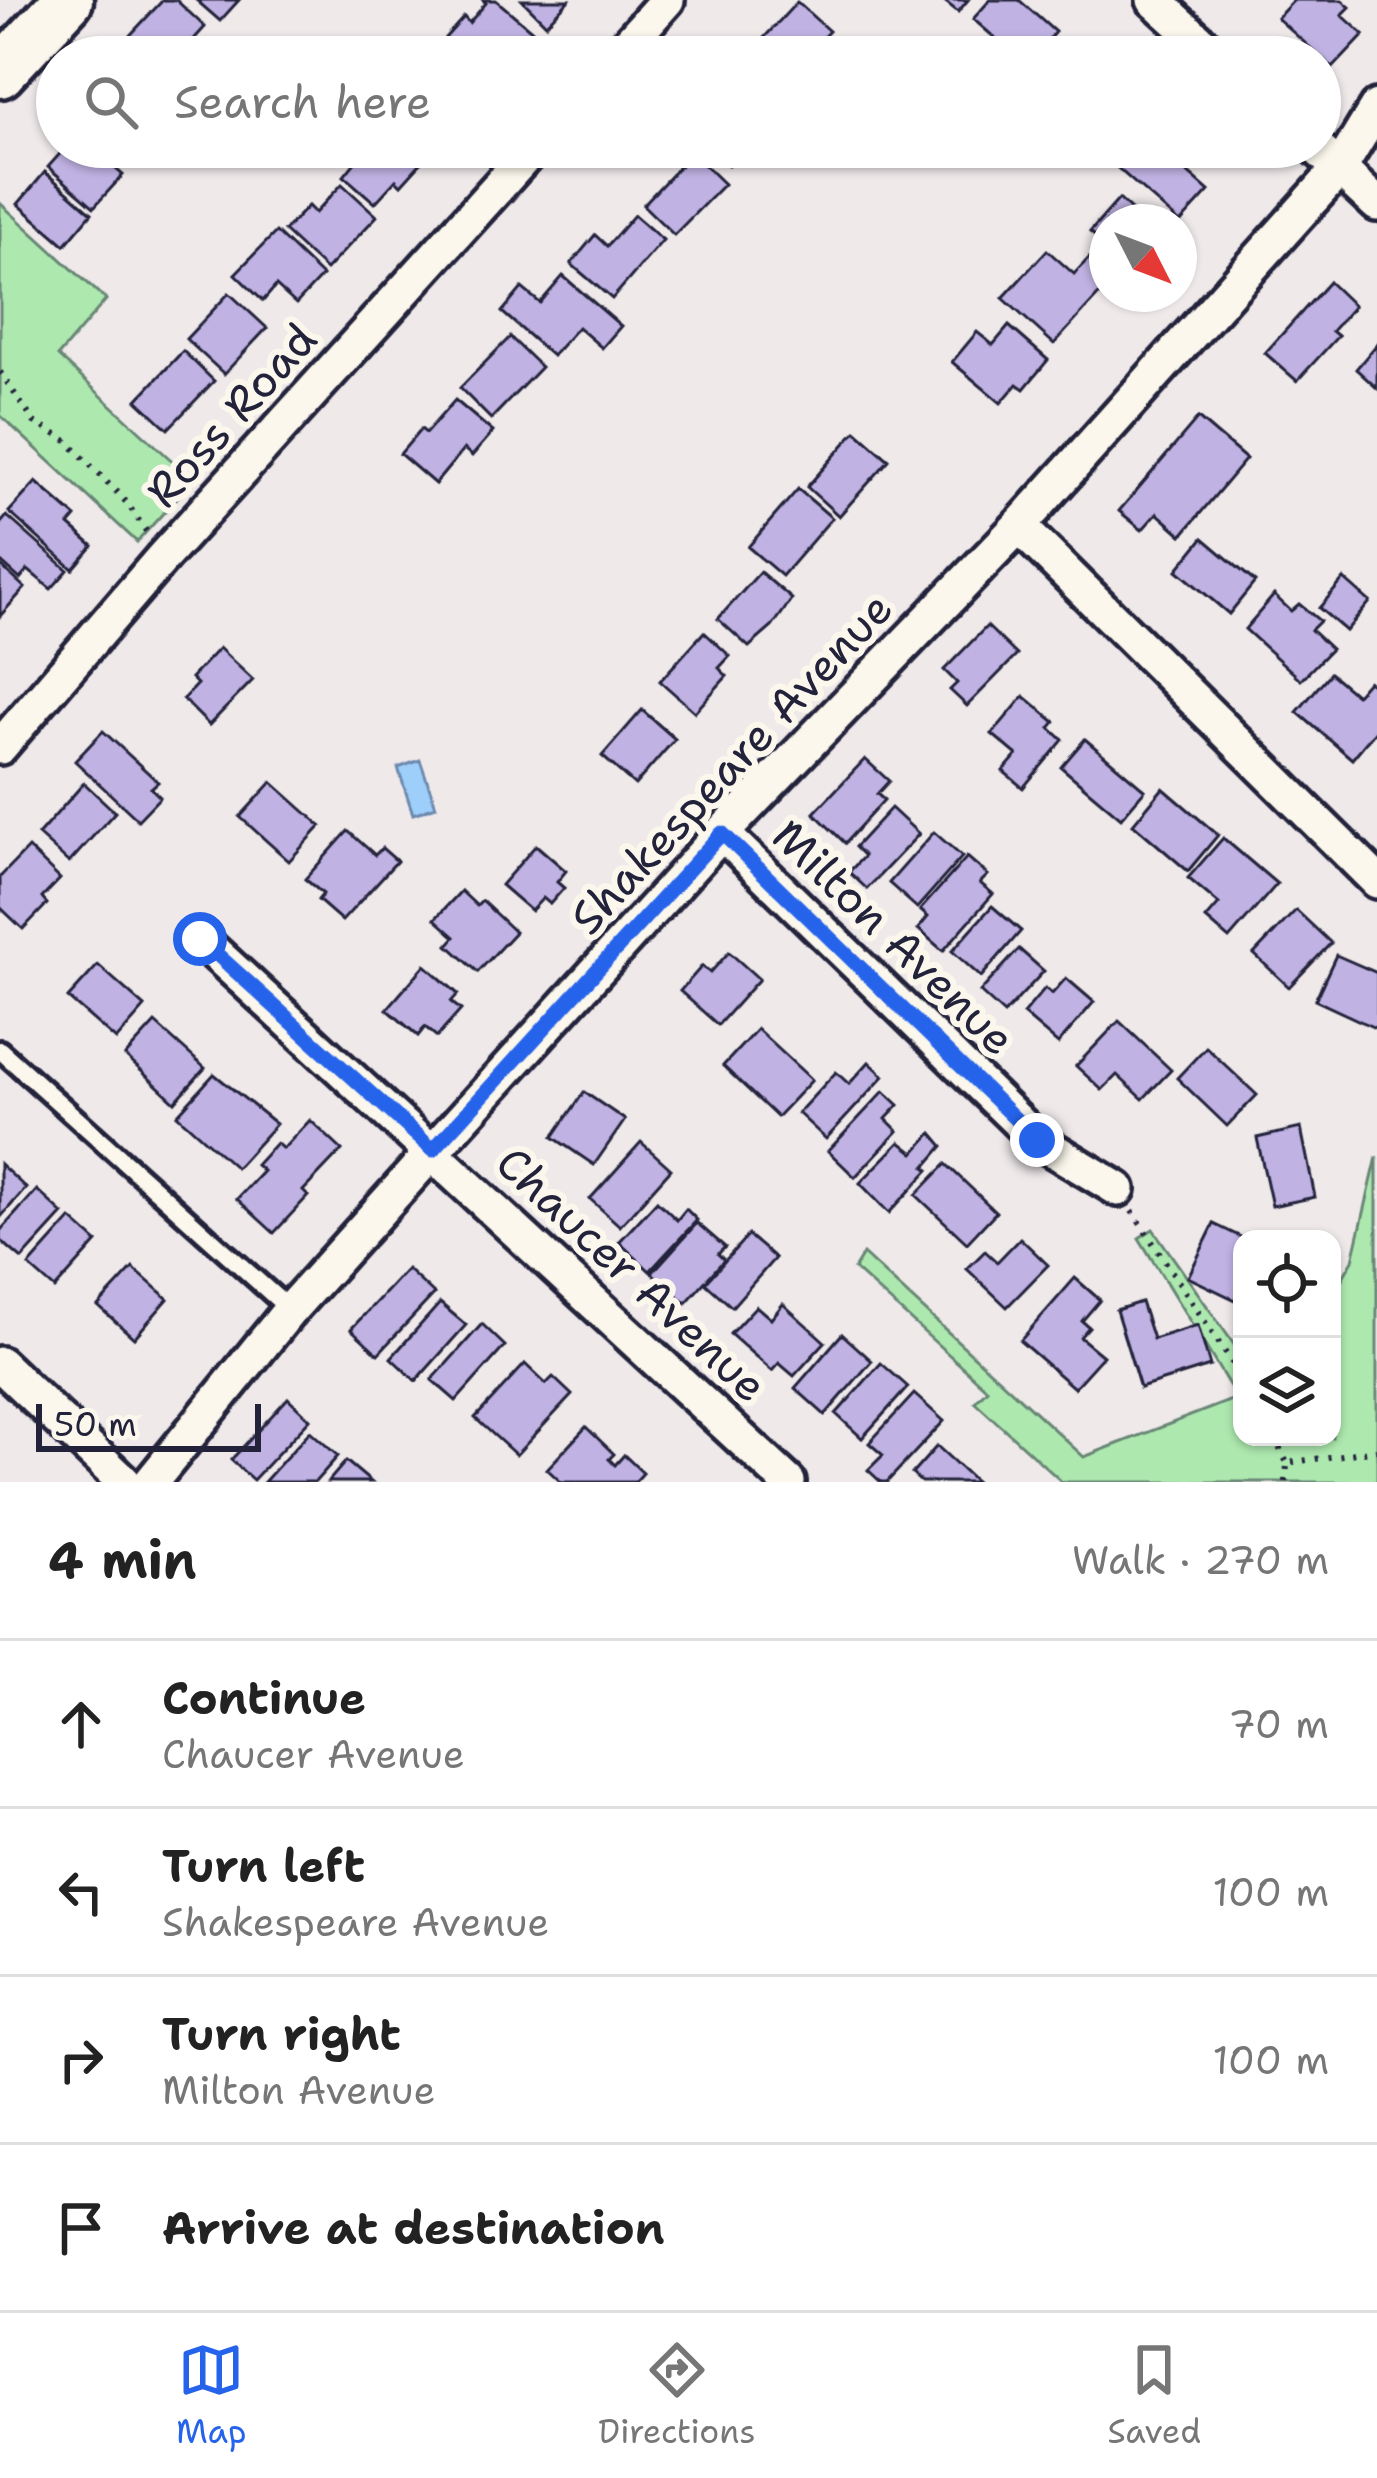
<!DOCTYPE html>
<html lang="en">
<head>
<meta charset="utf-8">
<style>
	:root { --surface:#fff; --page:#f2f2f2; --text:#222; --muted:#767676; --line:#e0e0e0; --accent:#2563eb }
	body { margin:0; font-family:"Shantell Sans",sans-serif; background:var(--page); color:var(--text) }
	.controls { position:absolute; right:36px; bottom:36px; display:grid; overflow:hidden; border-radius:24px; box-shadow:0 3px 9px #0004 }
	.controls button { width:108px; height:108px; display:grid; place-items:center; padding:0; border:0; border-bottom:3px solid var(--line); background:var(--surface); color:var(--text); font:60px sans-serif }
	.compass { position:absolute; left:1089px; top:204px; width:108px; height:108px; border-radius:50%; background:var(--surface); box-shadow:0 3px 9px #0004; rotate:132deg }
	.scale { position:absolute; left:36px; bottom:30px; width:225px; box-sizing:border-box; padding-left:12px; border:6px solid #22223b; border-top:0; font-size:33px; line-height:42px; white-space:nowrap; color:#22223b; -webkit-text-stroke:9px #fbf7ec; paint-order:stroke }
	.stop { position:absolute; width:36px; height:36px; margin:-27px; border:9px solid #2563eb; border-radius:50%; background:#fff }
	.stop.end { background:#2563eb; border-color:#fff; box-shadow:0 3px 12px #0008 }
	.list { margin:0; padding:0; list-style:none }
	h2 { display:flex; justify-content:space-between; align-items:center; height:156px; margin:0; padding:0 48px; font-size:51px }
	h2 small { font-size:39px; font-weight:400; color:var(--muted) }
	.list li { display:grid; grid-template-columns:78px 1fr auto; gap:36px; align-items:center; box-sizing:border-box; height:168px; padding:0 48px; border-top:3px solid var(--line) }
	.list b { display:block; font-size:45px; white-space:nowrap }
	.list p { margin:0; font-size:39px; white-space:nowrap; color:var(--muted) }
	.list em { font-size:39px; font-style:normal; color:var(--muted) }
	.icon { flex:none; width:66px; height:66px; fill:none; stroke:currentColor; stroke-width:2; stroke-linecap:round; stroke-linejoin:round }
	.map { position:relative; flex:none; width:1377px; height:1482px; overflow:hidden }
	.search { position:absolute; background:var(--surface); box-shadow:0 3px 9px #0004; left:36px; right:36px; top:36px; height:132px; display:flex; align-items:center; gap:30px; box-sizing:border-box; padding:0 42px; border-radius:66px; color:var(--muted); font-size:45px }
	.sheet { height:828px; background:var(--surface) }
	nav { display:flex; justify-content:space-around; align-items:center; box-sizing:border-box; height:168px; border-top:3px solid var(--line); background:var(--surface); font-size:33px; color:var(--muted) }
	nav a { display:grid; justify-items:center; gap:6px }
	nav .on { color:var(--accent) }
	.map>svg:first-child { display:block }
	.green { fill:#ade9af; stroke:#688675; stroke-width:3 }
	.water { fill:#9ecefa; stroke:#6c89ae; stroke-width:3 }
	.building { fill:#c0b2e3; stroke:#22223b; stroke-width:3 }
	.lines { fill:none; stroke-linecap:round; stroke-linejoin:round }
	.lane-casing { stroke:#22223b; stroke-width:26 }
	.street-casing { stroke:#22223b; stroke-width:42 }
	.secondary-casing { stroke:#22223b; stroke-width:57 }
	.path { stroke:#22223b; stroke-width:6; stroke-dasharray:3 9; stroke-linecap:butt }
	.lane { stroke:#fbf7ec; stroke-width:16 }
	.street { stroke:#fbf7ec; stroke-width:33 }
	.secondary { stroke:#fbf7ec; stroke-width:48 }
	.route { stroke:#2563eb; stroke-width:15 }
	.labels { text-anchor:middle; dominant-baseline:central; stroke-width:12; stroke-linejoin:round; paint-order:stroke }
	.street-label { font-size:45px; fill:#22223b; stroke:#fbf7ec }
</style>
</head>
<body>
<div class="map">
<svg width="1377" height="1482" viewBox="0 0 1377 1482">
	<rect width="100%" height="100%" fill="#efe9ea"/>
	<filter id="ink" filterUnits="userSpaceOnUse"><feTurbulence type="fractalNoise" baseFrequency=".00833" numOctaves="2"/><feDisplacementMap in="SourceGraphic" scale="24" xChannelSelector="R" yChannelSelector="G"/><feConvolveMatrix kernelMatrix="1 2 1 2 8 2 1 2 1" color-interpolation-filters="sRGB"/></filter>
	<g filter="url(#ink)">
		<g class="green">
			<path d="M 0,203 L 106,300 L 58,356 L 193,480 L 137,542 L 0,415 Z"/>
			<path d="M 1377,1157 L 1377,1482 L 1062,1482 L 975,1402 L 987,1389 L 854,1269 L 863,1254 L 1084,1457 L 1237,1398 L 1139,1238 L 1153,1229 L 1242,1356 L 1242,1437 L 1332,1437 L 1332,1296 L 1353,1260 Z"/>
		</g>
		<path class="water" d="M 420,760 L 436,806 L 413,814 L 398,768 Z"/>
		<g class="building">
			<path d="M 163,0 L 176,0 L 205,27 L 178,57 L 136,57 L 122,44 Z"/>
			<path d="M 196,0 L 239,0 L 220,21 Z"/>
			<path d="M 483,0 L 496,0 L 535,33 L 521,51 L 511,43 L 506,49 L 515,57 L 466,57 L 445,38 L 464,17 L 469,23 L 486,3 Z"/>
			<path d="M 522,0 L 569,0 L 546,24 Z"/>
			<path d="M 943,0 L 968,0 L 958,12 Z"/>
			<path d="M 990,0 L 1019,0 L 1055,32 L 1034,57 L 1017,57 L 973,19 Z"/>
			<path d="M 1294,0 L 1342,0 L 1350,7 L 1342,15 L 1364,35 L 1333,68 L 1277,18 Z"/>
			<path d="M 797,2 L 829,31 L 804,57 L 754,57 L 750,53 Z"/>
			<path d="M 66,147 L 91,147 L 123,175 L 94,207 L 48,167 Z"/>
			<path d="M 351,147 L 422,147 L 429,154 L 401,185 L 396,180 L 375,203 L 344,176 L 357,160 L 347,151 Z"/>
			<path d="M 708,147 L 745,147 L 728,165 Z"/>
			<path d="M 1124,147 L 1159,147 L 1209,191 L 1180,223 L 1111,162 Z"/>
			<path d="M 692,153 L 724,184 L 674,235 L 643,205 Z"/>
			<path d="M 45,172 L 92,213 L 65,245 L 18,204 Z"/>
			<path d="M 342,184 L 377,216 L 326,270 L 284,231 L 308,206 L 315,213 Z"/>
			<path d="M 1119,199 L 1144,222 L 1107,222 L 1107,265 L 1092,251 L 1101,241 L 1090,232 Z"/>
			<path d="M 634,215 L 663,240 L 612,299 L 571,264 L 595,235 L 607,246 Z"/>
			<path d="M 276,232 L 322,276 L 296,304 L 276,286 L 263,301 L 235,274 Z"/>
			<path d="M 1047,250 L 1074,274 L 1089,258 L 1107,274 L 1107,286 L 1054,344 L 1003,298 Z"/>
			<path d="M 563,276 L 621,326 L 602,348 L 578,327 L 552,356 L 502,312 L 522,288 L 540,303 Z"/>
			<path d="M 1329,282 L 1354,306 L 1332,331 L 1338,336 L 1297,381 L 1265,353 Z"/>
			<path d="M 229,293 L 267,328 L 224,374 L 186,339 Z"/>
			<path d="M 1009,326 L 1048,360 L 1024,389 L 1017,384 L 1001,403 L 952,362 L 977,332 L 993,345 Z"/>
			<path d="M 510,337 L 541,367 L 491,419 L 460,388 Z"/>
			<path d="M 1377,344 L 1377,388 L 1356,369 Z"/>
			<path d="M 183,351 L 214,381 L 168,429 L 137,400 Z"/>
			<path d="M 455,400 L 493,432 L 472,456 L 464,449 L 435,484 L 400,454 L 421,429 L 426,433 Z"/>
			<path d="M 1198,418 L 1246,459 L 1182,535 L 1157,513 L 1142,530 L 1119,511 Z"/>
			<path d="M 856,431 L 889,460 L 839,516 L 807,487 Z"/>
			<path d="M 36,482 L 76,517 L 69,525 L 93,546 L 73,569 L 9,512 Z"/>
			<path d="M 798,489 L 832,518 L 782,576 L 748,547 Z"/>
			<path d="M 7,516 L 68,570 L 51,589 L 28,570 L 20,579 L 0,561 L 0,524 Z"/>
			<path d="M 1203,538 L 1255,582 L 1229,614 L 1177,570 Z"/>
			<path d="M 0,565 L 25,588 L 0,616 Z"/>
			<path d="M 760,572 L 792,599 L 772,627 L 749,647 L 718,619 Z"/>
			<path d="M 1344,579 L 1370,602 L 1346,631 L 1319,608 Z"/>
			<path d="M 1274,595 L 1291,611 L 1299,604 L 1320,621 L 1311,630 L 1331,649 L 1301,680 L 1245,629 Z"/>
			<path d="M 987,626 L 1017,655 L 967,706 L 950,690 L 957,683 L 944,670 Z"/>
			<path d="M 704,632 L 730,656 L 719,668 L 727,676 L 695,712 L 660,681 Z"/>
			<path d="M 219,648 L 253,680 L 209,725 L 183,699 L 197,684 L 191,678 Z"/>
			<path d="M 1330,673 L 1356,695 L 1368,681 L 1377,688 L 1377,729 L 1352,759 L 1297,712 Z"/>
			<path d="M 1024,696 L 1055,722 L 1050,728 L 1063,740 L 1023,788 L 1003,771 L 1017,755 L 992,734 Z"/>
			<path d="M 642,710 L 675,739 L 635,785 L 602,756 Z"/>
			<path d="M 103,731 L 158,782 L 151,788 L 160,797 L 138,820 L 75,761 Z"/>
			<path d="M 1085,739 L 1145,790 L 1121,818 L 1061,767 Z"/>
			<path d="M 865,759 L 889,781 L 877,794 L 884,800 L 845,843 L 814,813 Z"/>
			<path d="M 272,782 L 321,826 L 289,861 L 240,817 Z"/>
			<path d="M 84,783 L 115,812 L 69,863 L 38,835 Z"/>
			<path d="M 1163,788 L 1218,835 L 1188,871 L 1133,824 Z"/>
			<path d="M 891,808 L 919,834 L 867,889 L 849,872 L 864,856 L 855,847 Z"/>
			<path d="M 348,831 L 375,855 L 382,848 L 397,861 L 342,921 L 318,900 L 323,894 L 305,879 Z"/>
			<path d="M 934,832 L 962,857 L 917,908 L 889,883 Z"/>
			<path d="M 1223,838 L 1277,884 L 1229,939 L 1206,919 L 1219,904 L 1188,878 Z"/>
			<path d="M 536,845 L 566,871 L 557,882 L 564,888 L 550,904 L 543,898 L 531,911 L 501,885 Z"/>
			<path d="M 28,848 L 60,879 L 42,898 L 47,904 L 23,929 L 0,907 L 0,877 Z"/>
			<path d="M 967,857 L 988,875 L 980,883 L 993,894 L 943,951 L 918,929 L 928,917 L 920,910 Z"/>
			<path d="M 461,891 L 477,906 L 482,901 L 515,932 L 478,972 L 448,945 L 455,937 L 435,919 Z"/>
			<path d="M 992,906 L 1021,931 L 981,977 L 952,951 Z"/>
			<path d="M 1296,910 L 1331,943 L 1289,987 L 1254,954 Z"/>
			<path d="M 1019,949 L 1044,971 L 1004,1014 L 980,992 Z"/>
			<path d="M 729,952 L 759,979 L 718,1025 L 680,991 L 702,966 L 710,973 Z"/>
			<path d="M 1336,955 L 1377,973 L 1377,1029 L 1315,1000 Z"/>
			<path d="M 98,965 L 145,1007 L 116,1040 L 68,998 Z"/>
			<path d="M 425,965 L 458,994 L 451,1002 L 461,1010 L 437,1037 L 425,1027 L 418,1036 L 387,1009 Z"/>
			<path d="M 1066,978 L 1094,1002 L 1058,1044 L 1023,1014 L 1045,988 L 1052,994 Z"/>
			<path d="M 1119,1021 L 1171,1070 L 1143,1099 L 1117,1075 L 1102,1090 L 1076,1066 Z"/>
			<path d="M 155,1023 L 205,1068 L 175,1102 L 125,1056 Z"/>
			<path d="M 757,1029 L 812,1080 L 777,1117 L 723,1066 Z"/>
			<path d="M 1206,1047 L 1257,1095 L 1227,1126 L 1177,1078 Z"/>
			<path d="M 869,1062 L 884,1076 L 826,1139 L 798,1113 L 836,1072 L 849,1084 Z"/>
			<path d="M 214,1074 L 276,1124 L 236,1168 L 177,1115 Z"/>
			<path d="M 884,1091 L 899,1105 L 886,1119 L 898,1131 L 855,1177 L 828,1151 Z"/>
			<path d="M 584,1092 L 625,1120 L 594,1165 L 553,1137 Z"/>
			<path d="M 310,1120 L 342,1150 L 303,1191 L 308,1196 L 274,1233 L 237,1199 L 263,1171 L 256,1165 L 276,1143 L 283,1149 Z"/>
			<path d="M 1301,1128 L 1315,1197 L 1272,1206 L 1257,1138 Z"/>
			<path d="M 932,1133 L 943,1146 L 925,1167 L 929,1170 L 889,1213 L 860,1183 L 900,1142 L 914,1153 Z"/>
			<path d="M 641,1142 L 671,1169 L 620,1226 L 590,1199 Z"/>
			<path d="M 0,1164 L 26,1188 L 0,1218 Z"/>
			<path d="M 946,1164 L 996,1212 L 967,1243 L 916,1195 Z"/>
			<path d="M 37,1190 L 63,1214 L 22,1259 L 0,1240 L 0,1231 Z"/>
			<path d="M 657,1201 L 677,1220 L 686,1209 L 697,1220 L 650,1271 L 619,1242 Z"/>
			<path d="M 71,1219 L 97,1242 L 55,1289 L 29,1266 Z"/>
			<path d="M 697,1223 L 725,1247 L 718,1254 L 724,1260 L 686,1303 L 652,1273 Z"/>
			<path d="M 1214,1224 L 1245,1239 L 1239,1254 L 1242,1303 L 1188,1277 Z"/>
			<path d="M 748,1235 L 775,1258 L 732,1307 L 705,1283 Z"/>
			<path d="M 1020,1238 L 1048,1265 L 1007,1307 L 967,1269 L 985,1251 L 997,1262 Z"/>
			<path d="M 133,1268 L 168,1299 L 134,1338 L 98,1306 Z"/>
			<path d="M 407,1269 L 434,1294 L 378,1354 L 351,1329 Z"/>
			<path d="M 1075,1278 L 1100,1300 L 1082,1321 L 1089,1327 L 1080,1337 L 1103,1356 L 1074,1388 L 1020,1341 Z"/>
			<path d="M 1141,1302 L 1153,1339 L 1198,1325 L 1210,1366 L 1140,1388 L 1116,1310 Z"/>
			<path d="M 440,1303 L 466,1325 L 416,1381 L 391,1358 Z"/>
			<path d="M 783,1304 L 825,1342 L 794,1376 L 779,1363 L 772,1371 L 730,1334 L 756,1306 L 771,1319 Z"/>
			<path d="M 482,1324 L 505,1346 L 456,1401 L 432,1380 Z"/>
			<path d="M 842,1334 L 872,1361 L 825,1415 L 795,1388 Z"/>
			<path d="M 881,1363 L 908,1387 L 862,1438 L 836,1414 Z"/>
			<path d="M 525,1364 L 546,1384 L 553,1377 L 572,1395 L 516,1455 L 475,1418 Z"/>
			<path d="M 914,1394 L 944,1421 L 887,1482 L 881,1482 L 868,1470 L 883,1455 L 869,1443 Z"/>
			<path d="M 288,1398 L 310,1419 L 253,1480 L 231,1460 Z"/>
			<path d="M 586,1427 L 614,1454 L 609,1459 L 615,1465 L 624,1455 L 643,1473 L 635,1482 L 561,1482 L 547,1469 Z"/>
			<path d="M 310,1431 L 338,1456 L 315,1482 L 264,1482 Z"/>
			<path d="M 937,1446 L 976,1482 L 921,1482 L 912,1474 Z"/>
			<path d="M 346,1461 L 371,1482 L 328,1482 Z"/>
		</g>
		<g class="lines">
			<g class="lane-casing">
				<path id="lane" d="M 0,1050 L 290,1310"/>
			</g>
			<g class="street-casing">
				<g id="street">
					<path d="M 1154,0 L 1217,57"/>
					<path d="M 616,57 L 667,0"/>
					<path d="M 1316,147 L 1377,204"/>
					<path d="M 1019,526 L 1377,881"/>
					<path d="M 0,747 L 163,557 L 534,147"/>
					<path d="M 722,833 L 1037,1140 L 1118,1189"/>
					<path d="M 200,939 L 788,1482"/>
					<path d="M 0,1364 L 124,1482"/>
					<path d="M 151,1482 L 290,1310 L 433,1151 L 722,833 L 1019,526 L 1340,168 L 1377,107"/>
				</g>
			</g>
			<g class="secondary-casing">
				<path id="secondary" d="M 0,73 L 68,0"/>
			</g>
			<g class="path">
				<path d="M 0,372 L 34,422 L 66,440 L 127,503 L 148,534"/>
				<path d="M 1132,1211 L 1242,1378"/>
				<path d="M 1274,1437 L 1287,1463"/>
				<path d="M 1286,1482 L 1287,1463 L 1377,1450"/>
			</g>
			<use href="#lane" class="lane"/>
			<use href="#street" class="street"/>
			<use href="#secondary" class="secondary"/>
		</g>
	</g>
	<g class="lines" filter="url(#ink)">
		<path class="route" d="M 200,939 L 433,1150 L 722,833 L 1037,1140"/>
	</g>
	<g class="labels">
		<g class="street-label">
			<text transform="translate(231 415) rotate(-48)">Ross Road</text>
			<text transform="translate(731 763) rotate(-47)">Shakespeare Avenue</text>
			<text transform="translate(894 937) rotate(44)">Milton Avenue</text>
			<text transform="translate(632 1274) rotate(43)">Chaucer Avenue</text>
		</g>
	</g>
</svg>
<div class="controls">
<button><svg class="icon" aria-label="locate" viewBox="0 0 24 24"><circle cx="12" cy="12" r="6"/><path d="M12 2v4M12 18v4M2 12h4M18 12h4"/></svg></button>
<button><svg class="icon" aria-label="layers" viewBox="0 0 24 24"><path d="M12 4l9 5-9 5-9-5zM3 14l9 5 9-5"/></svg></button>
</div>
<svg class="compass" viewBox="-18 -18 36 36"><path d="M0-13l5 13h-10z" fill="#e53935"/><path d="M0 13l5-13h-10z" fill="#767676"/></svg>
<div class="scale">50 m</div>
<div class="stop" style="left:200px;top:939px"></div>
<div class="stop end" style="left:1037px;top:1140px"></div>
<div class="search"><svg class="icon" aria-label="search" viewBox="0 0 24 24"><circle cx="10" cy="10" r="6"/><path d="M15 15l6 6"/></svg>Search here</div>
</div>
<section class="sheet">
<h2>4 min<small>Walk · 270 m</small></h2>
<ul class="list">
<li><svg class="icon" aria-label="ahead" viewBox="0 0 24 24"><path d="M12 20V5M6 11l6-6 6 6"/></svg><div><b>Continue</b><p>Chaucer Avenue</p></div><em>70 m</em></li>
<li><svg class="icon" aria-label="left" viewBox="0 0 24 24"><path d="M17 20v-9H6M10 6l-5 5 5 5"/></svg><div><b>Turn left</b><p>Shakespeare Avenue</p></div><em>100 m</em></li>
<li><svg class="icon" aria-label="right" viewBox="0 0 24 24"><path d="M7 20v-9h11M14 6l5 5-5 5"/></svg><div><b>Turn right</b><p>Milton Avenue</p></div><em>100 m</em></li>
<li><svg class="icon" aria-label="arrive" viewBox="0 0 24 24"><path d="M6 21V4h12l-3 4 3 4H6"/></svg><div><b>Arrive at destination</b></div></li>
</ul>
</section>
<nav>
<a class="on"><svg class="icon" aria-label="map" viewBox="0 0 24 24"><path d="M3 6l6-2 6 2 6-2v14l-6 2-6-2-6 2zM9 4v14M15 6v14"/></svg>Map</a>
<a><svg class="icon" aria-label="directions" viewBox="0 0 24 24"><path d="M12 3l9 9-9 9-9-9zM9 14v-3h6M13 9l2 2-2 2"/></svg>Directions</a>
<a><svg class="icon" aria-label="saved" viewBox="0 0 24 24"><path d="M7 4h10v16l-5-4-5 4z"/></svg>Saved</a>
</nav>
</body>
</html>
